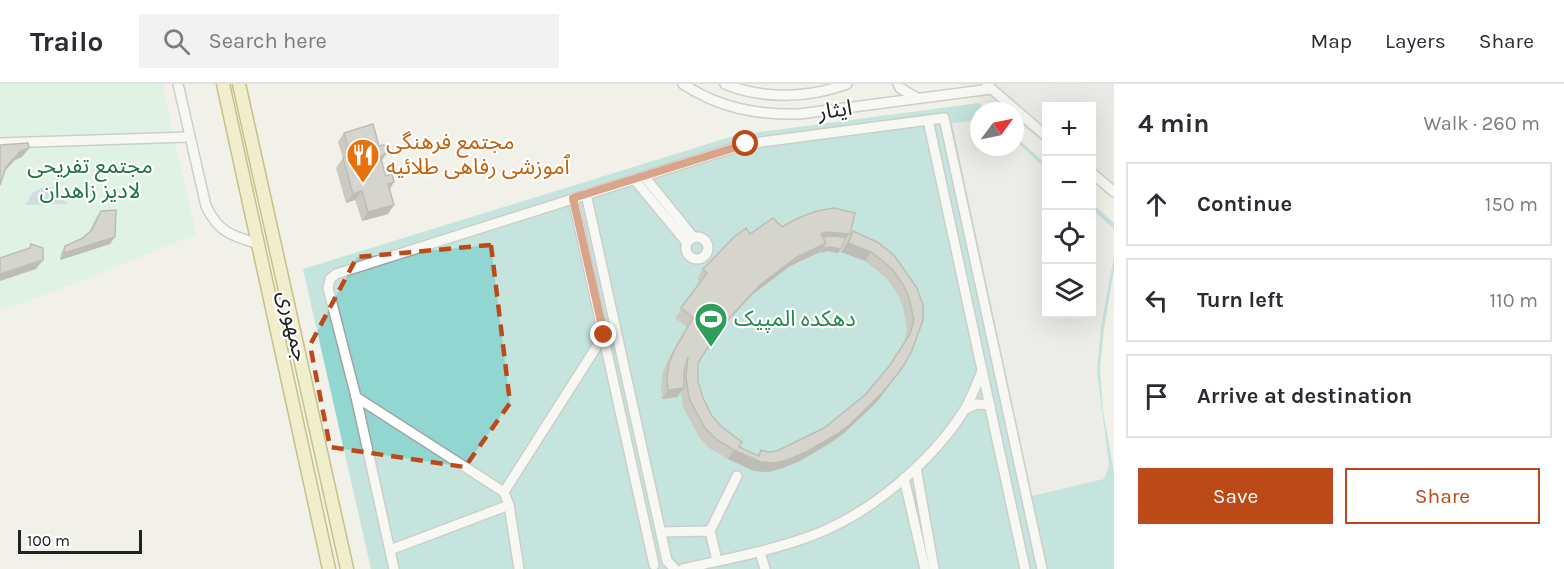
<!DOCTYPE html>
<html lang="en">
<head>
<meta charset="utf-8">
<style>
	:root { --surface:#fff; --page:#f2f2f3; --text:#2b2b33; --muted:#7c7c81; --line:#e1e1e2; --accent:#bc4a18 }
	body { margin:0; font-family:Karla,"Noto Sans Arabic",sans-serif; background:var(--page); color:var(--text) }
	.controls { position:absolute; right:18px; top:18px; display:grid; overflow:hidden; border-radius:0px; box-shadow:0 6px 24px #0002 }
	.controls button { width:54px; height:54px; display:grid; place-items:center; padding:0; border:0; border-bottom:2px solid var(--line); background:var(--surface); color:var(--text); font:30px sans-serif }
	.compass { position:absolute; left:970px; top:18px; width:54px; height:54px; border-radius:50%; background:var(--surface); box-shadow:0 6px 24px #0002; rotate:57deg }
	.scale { position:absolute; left:18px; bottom:15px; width:124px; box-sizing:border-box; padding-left:6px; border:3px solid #222; border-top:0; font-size:16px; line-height:21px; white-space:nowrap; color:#222; -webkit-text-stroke:4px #fff; paint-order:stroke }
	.stop { position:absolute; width:18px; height:18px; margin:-14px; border:4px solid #bc4a18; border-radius:50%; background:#fff }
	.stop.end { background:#bc4a18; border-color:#fff; box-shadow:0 2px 6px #0008 }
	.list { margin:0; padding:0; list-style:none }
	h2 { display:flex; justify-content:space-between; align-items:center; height:78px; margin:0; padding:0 24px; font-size:26px }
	h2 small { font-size:20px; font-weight:400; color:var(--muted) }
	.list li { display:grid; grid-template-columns:39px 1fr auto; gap:18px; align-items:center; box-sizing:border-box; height:84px; margin:0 12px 12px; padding:0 12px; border:2px solid var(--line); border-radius:0px }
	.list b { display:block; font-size:22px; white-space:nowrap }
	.list em { font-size:20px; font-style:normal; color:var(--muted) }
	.actions { display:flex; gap:12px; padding:18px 24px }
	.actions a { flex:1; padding:14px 0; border:2px solid var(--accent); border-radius:0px; text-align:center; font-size:21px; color:var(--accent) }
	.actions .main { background:var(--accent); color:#fff }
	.icon { flex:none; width:33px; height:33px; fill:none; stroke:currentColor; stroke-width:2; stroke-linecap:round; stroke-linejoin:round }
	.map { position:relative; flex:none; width:1114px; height:485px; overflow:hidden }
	header { display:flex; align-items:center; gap:36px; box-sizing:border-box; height:84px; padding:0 30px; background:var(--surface); border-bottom:2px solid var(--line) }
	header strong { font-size:28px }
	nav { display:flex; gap:33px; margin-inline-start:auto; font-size:21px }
	.search { width:420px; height:54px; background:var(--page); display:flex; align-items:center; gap:15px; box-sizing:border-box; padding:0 21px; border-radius:0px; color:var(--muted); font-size:22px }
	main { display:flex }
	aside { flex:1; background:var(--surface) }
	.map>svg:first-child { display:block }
	.residential { fill:#e0dfdf }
	.park { fill:#cdf4dc }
	.pitch { fill:#91d6d1 }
	.parking { fill:#e6e6e6 }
	.water { fill:#b0c3d9 }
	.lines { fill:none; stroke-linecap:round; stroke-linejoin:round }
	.minor-casing { stroke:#a3a3a3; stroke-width:12 }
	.major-casing { stroke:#8e8b12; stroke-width:15 }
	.minor { stroke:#fff; stroke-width:9 }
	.major { stroke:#f2eaad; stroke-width:12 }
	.wall { fill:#9d9b94 }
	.shaded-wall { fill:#7f7e78 }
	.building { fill:#b6b4ac; stroke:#7f7e78; stroke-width:1.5 }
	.route { stroke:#bc4a18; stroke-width:8 }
	.marked { fill:none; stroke:#bc4a18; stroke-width:4.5; stroke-dasharray:12 8; stroke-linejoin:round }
	.labels { text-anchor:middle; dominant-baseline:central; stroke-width:4.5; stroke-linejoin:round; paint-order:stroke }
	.street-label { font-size:22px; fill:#222; stroke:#fff }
	.food-label { font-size:22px; fill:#c56008; stroke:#fff; text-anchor:start }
	.park-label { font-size:22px; fill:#19763e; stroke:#fff }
	.leisure-label { font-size:22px; fill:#27864d; stroke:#fff; text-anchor:start }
</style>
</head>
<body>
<header>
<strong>Trailo</strong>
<div class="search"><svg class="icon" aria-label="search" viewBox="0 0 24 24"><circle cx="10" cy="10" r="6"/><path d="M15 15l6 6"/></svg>Search here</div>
<nav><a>Map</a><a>Layers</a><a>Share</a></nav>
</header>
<main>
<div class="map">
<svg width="1114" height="485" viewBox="0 0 1114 485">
	<rect width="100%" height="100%" fill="#f1f1ea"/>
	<path class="residential" d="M 959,0 L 1114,0 L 1114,105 L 1092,90 L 1092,22 L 1046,22 L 1046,59 L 1015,38 L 1015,27 L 999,27 Z"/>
	<path class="park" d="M 0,0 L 162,0 L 196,150 L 77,199 L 0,227 Z"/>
	<path class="pitch" d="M 979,19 L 987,27 L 979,27 L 979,63 L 1015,63 L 1015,52 L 1046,80 L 1046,230 L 1092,230 L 1092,119 L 1114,139 L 1114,185 L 1104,245 L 1100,284 L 1103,327 L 1114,387 L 1114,485 L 371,485 L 303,185 L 737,51 Z"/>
	<path class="parking" d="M 979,36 L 979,63 L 1015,63 L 1015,56 L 1046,85 L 1046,230 L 1092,230 L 1092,125 L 1114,145 L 1114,172 L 1101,242 L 1097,287 L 1109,381 L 1104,395 L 1032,412 L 952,39 Z"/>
	<path class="water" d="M 45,102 L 56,104 L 67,120 L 26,121 L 32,109 Z"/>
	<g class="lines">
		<g class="minor-casing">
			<g id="minor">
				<path d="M 178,0 L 206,122 C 219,149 232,152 259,160"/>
				<path d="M 683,0 C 719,24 757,31 799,30 L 991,5"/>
				<path d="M 725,0 C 764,16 808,14 847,0"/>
				<path d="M 898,0 L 900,4 L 917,14"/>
				<path d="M 987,1 L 1046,52"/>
				<path d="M 928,36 L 1025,485"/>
				<path d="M 0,59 L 189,53"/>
				<path d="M 1092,89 L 1114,108"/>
				<path d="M 644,92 L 694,154"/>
				<path d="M 634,95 L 687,159"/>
				<path d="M 586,110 L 667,477 L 675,485"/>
				<path d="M 573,114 L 654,481"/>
				<circle cx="697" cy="164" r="11"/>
				<path d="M 356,313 L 504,408 L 509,421 L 519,485"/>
				<path d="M 965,325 L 977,320 L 990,321"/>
				<path d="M 916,384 L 934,485"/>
				<path d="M 904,394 L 925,485"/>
				<path d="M 504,408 L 604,251"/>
				<path d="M 710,447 L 737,392"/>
				<path d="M 661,448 L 710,447 L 717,477"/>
				<path d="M 390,466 L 509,421"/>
				<path d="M 760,468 L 765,485"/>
				<path d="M 394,485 L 356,313 L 328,204 L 330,195 L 336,190 L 746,60 L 944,34 L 1042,485"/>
				<path d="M 683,485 C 726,475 770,467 811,452 C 870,430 932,378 965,325 C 972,313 977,299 982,287"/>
			</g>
		</g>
		<g class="major-casing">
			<g id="major">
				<path d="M 223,0 L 329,485"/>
				<path d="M 239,0 L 347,485"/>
			</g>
		</g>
		<use href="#minor" class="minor"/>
		<use href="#major" class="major"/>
	</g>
	<g class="wall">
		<path d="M 344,49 L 379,62 L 386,70 L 381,77 L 386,92 L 394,98 L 390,105 L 388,130 L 362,137 L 355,116 L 346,119 L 336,84 L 343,74 L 338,58 Z"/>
		<path d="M 101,127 L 110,160 L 60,176 L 61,169 L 65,162 L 81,155 L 89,148 L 96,134 Z"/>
		<path d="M 782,143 L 844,157 L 838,169 L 828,167 L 821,169 L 820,168 L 790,182 L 753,210 L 716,250 L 698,279 L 698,298 L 703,314 L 712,332 L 739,363 L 757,371 L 761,366 L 768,368 L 777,367 L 824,344 L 865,311 L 888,284 L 904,259 L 907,245 L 903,223 L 898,211 L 887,195 L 878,187 L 865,177 L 841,168 L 847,156 L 853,147 L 877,158 L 923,221 L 900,287 L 876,319 L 843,350 L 830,359 L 800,377 L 780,385 L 768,388 L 754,387 L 728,375 L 709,364 L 699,353 L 683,323 L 681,308 L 677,313 L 662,315 L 661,303 L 663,288 L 670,272 L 687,243 L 675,234 L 700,198 L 697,194 L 703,185 L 750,150 Z"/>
	</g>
	<g class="shaded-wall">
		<path d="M 29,64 L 22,73 L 15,76 L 0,92 L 6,83 L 21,67 Z"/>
		<path d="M 386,70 L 380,79 L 380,72 Z"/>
		<path d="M 394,98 L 388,107 L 388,100 Z"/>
		<path d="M 362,107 L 355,116 L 346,119 L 353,110 Z"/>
		<path d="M 394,121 L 388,130 L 362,137 L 368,128 Z"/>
		<path d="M 826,148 L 850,150 L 843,159 L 820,157 L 821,150 Z"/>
		<path d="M 115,153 L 110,160 L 60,176 L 64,169 Z"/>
		<path d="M 826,159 L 820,168 L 790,182 L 753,210 L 713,253 L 720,244 L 760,201 L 797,173 Z"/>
		<path d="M 848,159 L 871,168 L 865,177 L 841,168 Z"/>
		<path d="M 831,163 L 841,165 L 838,169 L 828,167 L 821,169 L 824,164 Z"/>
		<path d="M 43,176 L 36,185 L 0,197 L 0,190 Z"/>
		<path d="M 900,287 L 876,319 L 843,350 L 830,359 L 800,377 L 780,385 L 768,388 L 754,387 L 728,375 L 734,366 L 761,378 L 787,376 Z"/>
		<path d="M 684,304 L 677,313 L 662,315 L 668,306 Z"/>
	</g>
	<g class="building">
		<path d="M 373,40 L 379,62 L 384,61 L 386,70 L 380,72 L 386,92 L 392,90 L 394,98 L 388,100 L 394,121 L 368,128 L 362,107 L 353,110 L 343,74 L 351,72 L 344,49 Z"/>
		<path d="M 28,59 L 29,64 L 21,67 L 6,83 L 0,101 L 0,61 Z"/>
		<path d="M 834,124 L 855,129 L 850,150 L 826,148 L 821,150 L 826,159 L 797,173 L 760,201 L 720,244 L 698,279 L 698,298 L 703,314 L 712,332 L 722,343 L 742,358 L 739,363 L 759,372 L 761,366 L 768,368 L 777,367 L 824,344 L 865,311 L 890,281 L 910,250 L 914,236 L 909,214 L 904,202 L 893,186 L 884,178 L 871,168 L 848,159 L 853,147 L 877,158 L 894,171 L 917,204 L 923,221 L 923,236 L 911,269 L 900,287 L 882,309 L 849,341 L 837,350 L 806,368 L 787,376 L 775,379 L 761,378 L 734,366 L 716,355 L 705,344 L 689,314 L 686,293 L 688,273 L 684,287 L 684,304 L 668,306 L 667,294 L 669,279 L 676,263 L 693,234 L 681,224 L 707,189 L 703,185 L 734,153 L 746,144 L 750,150 L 773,134 L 782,143 L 798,134 L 817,127 Z"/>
		<path d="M 116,126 L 115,153 L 64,169 L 65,162 L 81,155 L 92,146 L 101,127 Z"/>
		<path d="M 836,152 L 846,154 L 841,165 L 831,163 L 824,164 L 823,163 L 826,159 L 823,153 Z"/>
		<path d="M 31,160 L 43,164 L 43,176 L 0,190 L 0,174 L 30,164 Z"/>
	</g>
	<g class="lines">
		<path class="route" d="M 604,251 L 573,114 L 746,60"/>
	</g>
	<path d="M0 0H1114V485H0ZM 491,161 L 510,319 L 465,383 L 330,363 L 310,261 L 357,173 Z" fill="#f1f1ea" fill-opacity=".55" fill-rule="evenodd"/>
	<path class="marked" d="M 491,161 L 510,319 L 465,383 L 330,363 L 310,261 L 357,173 Z"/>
	<defs>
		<g id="restaurant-pin" transform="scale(1.725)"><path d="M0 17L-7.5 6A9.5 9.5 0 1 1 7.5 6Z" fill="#e8710a" stroke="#fff"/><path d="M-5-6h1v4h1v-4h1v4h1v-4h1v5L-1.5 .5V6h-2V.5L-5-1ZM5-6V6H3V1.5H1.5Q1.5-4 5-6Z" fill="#fff"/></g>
		<g id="stadium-pin" transform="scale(1.725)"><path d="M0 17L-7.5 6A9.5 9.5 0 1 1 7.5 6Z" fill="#2e9e5b" stroke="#fff"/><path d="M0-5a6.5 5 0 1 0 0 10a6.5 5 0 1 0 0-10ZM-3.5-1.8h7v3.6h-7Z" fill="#fff"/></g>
	</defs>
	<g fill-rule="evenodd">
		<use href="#restaurant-pin" x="363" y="71"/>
		<use href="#stadium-pin" x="711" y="235"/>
	</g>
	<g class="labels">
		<g class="street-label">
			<text transform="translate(835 26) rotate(-8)">ایثار</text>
			<text transform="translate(293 242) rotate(77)">جمهوری</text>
		</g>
		<g class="food-label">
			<text x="386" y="58">مجتمع فرهنگی<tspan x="386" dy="25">ٱموزشی رفاهی طلائیه</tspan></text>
		</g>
		<g class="park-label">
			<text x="90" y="82">مجتمع تفریحی<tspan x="90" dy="25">لادیز زاهدان</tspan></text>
		</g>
		<g class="leisure-label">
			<text x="734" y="235">دهکده المپیک</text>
		</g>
	</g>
</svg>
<div class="controls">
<button>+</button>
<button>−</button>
<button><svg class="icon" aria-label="locate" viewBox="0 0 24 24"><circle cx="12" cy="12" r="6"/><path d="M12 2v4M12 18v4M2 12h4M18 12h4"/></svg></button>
<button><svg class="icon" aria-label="layers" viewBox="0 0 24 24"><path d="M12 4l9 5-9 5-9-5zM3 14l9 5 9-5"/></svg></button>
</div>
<svg class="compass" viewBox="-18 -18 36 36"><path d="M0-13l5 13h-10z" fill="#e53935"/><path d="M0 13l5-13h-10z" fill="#7c7c81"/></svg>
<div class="scale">100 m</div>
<div class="stop" style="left:746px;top:60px"></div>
<div class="stop end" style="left:604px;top:251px"></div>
</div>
<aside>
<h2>4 min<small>Walk · 260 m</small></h2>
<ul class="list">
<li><svg class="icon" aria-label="ahead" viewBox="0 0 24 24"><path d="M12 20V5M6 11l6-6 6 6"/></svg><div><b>Continue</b></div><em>150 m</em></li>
<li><svg class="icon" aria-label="left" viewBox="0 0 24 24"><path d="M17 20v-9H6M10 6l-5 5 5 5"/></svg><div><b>Turn left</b></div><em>110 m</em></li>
<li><svg class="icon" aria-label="arrive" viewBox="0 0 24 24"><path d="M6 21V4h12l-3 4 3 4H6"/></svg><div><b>Arrive at destination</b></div></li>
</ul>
<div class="actions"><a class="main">Save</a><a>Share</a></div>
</aside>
</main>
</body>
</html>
